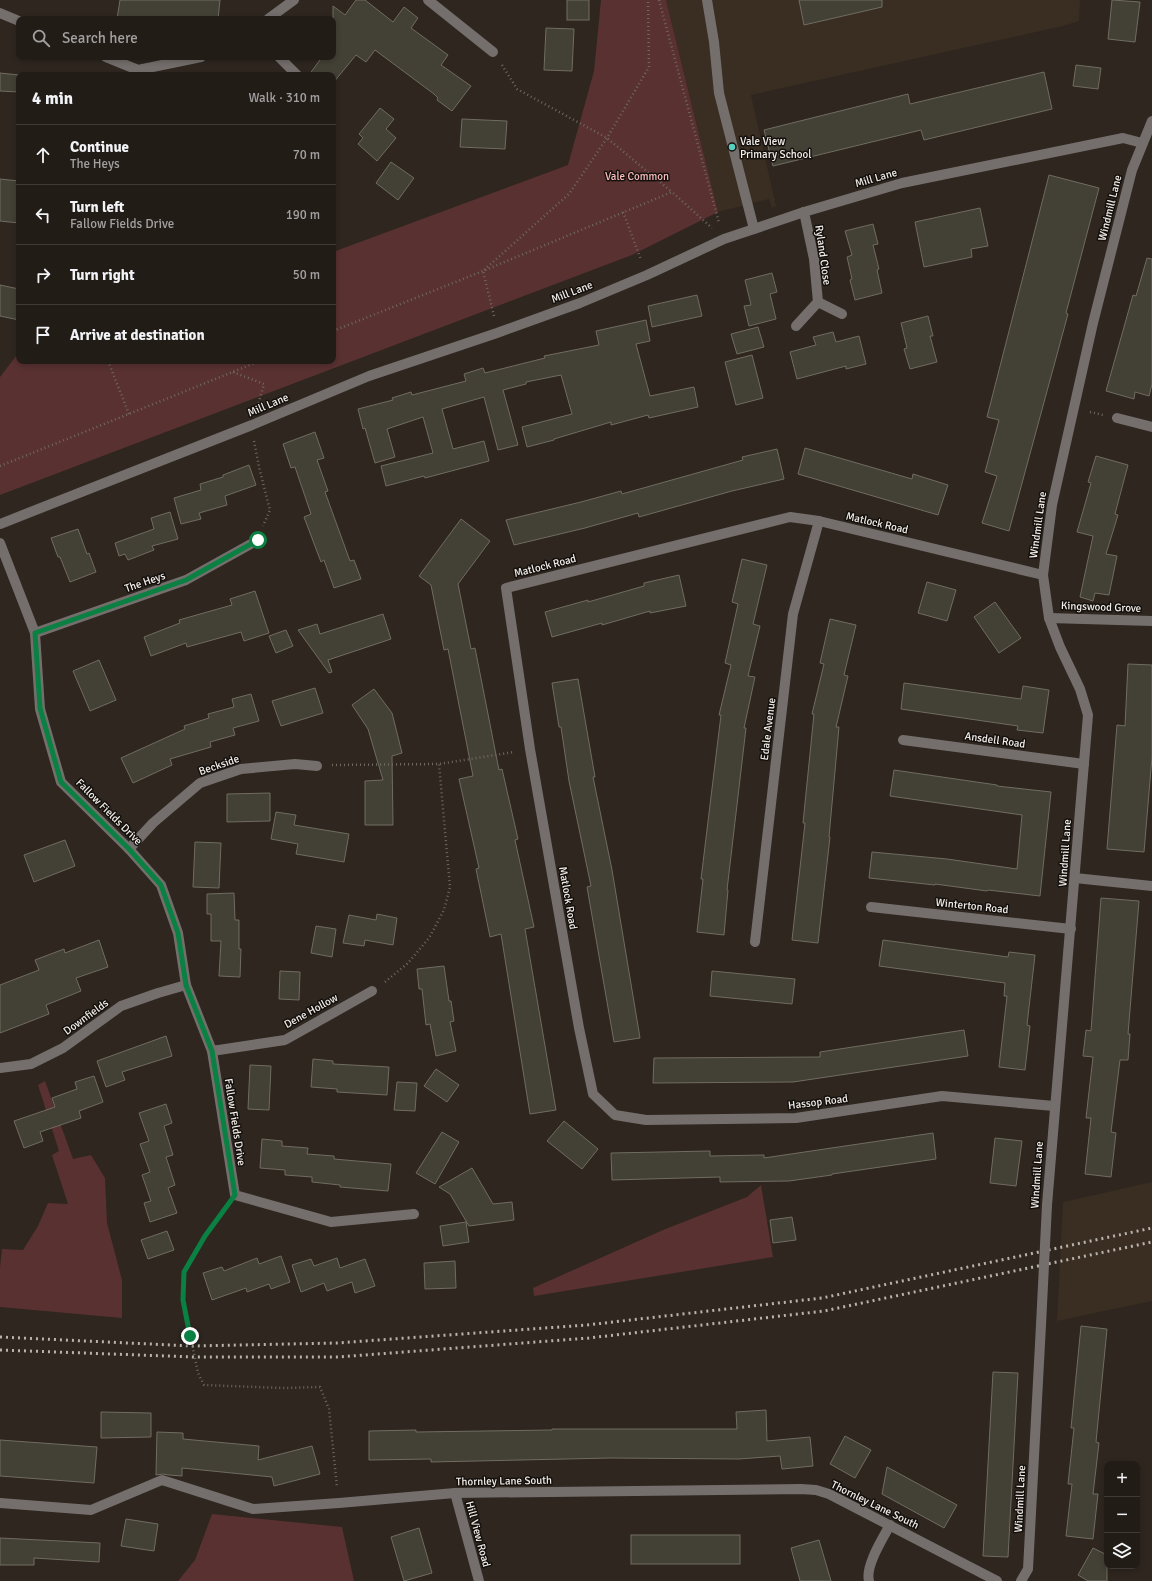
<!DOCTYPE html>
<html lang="en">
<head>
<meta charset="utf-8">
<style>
	:root { --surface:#221c17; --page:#2a2520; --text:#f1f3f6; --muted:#a2a1a1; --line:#3f3a36 }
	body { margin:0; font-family:Signika,sans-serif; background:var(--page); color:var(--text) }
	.controls { position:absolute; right:12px; bottom:12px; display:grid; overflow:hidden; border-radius:8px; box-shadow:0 2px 6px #0003 }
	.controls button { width:36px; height:36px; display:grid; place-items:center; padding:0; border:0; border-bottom:1px solid var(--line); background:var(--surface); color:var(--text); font:20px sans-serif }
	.stop { position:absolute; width:12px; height:12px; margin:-9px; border:3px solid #0b8043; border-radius:50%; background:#fff }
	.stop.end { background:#0b8043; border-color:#fff; box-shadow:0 1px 4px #0008 }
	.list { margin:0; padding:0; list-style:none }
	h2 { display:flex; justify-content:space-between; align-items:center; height:52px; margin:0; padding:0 16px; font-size:17px }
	h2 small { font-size:13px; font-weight:400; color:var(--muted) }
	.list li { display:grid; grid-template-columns:26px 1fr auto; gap:12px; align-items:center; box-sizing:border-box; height:60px; padding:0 16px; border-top:1px solid var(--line) }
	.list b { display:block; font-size:15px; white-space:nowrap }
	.list p { margin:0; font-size:13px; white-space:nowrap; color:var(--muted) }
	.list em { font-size:13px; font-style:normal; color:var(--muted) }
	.icon { flex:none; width:22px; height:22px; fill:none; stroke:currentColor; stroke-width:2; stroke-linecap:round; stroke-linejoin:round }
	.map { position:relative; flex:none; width:1152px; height:1581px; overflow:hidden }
	.search { position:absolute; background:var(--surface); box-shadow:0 2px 6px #0003; left:16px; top:16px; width:320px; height:44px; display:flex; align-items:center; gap:10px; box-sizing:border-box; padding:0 14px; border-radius:8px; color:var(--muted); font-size:15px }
	.panel { position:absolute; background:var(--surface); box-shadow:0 2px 6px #0003; left:16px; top:72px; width:320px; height:292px; border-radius:8px }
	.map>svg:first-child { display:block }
	.built { fill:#3a2d21 }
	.green { fill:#593131 }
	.building { fill:#434035; stroke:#706c61 }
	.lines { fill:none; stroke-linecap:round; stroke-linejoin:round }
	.path { stroke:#6f6862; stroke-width:2.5; stroke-dasharray:1 3; stroke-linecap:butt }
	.minor { stroke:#746f6c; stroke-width:10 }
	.rail { stroke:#b9b3ad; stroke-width:3; stroke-dasharray:2 4; stroke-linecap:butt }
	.minor-bridge { stroke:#746f6c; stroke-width:10 }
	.route { stroke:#0b8043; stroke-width:5 }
	.poi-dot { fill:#58cec0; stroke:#14100d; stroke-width:1.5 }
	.labels { text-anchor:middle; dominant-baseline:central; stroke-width:3; stroke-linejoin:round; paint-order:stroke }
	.poi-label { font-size:11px; fill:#f4efea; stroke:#14100d; text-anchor:start }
	.park-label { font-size:11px; fill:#fcbebd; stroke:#14100d }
	.street-label { font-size:11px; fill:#f4efea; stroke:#14100d }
</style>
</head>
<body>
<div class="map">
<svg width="1152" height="1581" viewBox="0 0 1152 1581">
	<rect width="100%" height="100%" fill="#2e261f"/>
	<g class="built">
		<path d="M 666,0 L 1080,0 L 1079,21 L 1063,26 L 751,95 L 776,206 L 772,208 L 769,199 L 718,212 Z"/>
		<path d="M 1152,1182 L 1152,1301 L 1057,1321 L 1063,1202 Z"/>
	</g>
	<g class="green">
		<path d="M 601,0 L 666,0 L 718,212 L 632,255 L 0,495 L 0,377 L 19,352 L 19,361 L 333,361 L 333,252 L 568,165 L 594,71 Z"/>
		<path d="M 45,1081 L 73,1159 L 91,1155 L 105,1178 L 107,1223 L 122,1280 L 122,1318 L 0,1307 L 0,1268 L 2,1249 L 23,1250 L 38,1226 L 48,1203 L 68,1204 L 52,1155 L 59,1151 L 38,1085 Z"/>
		<path d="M 761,1185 L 773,1257 L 534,1296 L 533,1288 L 663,1230 L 747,1197 Z"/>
		<path d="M 212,1514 L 342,1527 L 354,1581 L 178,1581 L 195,1560 Z"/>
	</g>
	<g class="building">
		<path d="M 120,0 L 220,0 L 218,19 L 179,17 L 179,19 L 117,19 Z"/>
		<path d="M 356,0 L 365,0 L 393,22 L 404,7 L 418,18 L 411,28 L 448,55 L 441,65 L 471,86 L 452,111 L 437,100 L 438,98 L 434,94 L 375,50 L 366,62 L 356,55 L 333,83 L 333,75 L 309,75 L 322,57 L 333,57 L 333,6 L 345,15 Z"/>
		<rect x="567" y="0" width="22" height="20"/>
		<path d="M 799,0 L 882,0 L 882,7 L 804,25 Z"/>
		<path d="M 1112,0 L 1140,2 L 1135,42 L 1108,39 Z"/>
		<path d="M 546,28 L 574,29 L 572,71 L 544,70 Z"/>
		<path d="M 1076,65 L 1101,68 L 1098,89 L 1073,86 Z"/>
		<path d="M 1044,72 L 1052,109 L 924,140 L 921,130 L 773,166 L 764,130 L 908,94 L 910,104 Z"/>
		<path d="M 0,73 L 19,75 L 19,92 L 0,91 Z"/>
		<path d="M 380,108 L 394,119 L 386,129 L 396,138 L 377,161 L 358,144 L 363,138 L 359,134 Z"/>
		<path d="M 462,119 L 507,121 L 505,149 L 460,147 Z"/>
		<path d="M 391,162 L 414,178 L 398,200 L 376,183 Z"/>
		<path d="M 1049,175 L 1099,188 L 1066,313 L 1068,314 L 1009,531 L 982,523 L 997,476 L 985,472 L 999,420 L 987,417 Z"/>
		<path d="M 0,179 L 19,181 L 19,223 L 0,221 Z"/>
		<path d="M 980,208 L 988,246 L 971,249 L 972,257 L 924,267 L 915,222 Z"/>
		<path d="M 873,224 L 878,244 L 873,245 L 879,269 L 877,270 L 882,293 L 855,300 L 850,280 L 852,279 L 847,257 L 852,255 L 845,231 Z"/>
		<path d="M 1147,258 L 1152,259 L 1152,384 L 1149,396 L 1135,392 L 1134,399 L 1106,391 L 1133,295 L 1136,296 Z"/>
		<path d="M 772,273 L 777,292 L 770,294 L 776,319 L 749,326 L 744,306 L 751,305 L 745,280 Z"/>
		<path d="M 0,285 L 19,289 L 19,320 L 0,316 Z"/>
		<path d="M 697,295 L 702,316 L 652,327 L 648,306 Z"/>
		<path d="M 928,316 L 933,336 L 930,336 L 937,362 L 910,369 L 904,349 L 907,348 L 901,323 Z"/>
		<path d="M 646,320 L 650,341 L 636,344 L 650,396 L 694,387 L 698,407 L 649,418 L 648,415 L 611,425 L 611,422 L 554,439 L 554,440 L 527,447 L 522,427 L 572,414 L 561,375 L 526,382 L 526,384 L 503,390 L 518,445 L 498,450 L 484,397 L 442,409 L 453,449 L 484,441 L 489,461 L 425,478 L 424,476 L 386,486 L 381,466 L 433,453 L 423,417 L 387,429 L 395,457 L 375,463 L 365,428 L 363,429 L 358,409 L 393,400 L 392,398 L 411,392 L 412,395 L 466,381 L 464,374 L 483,368 L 485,373 L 545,358 L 544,356 L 599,345 L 596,331 Z"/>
		<path d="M 758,327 L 764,347 L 737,354 L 731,334 Z"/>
		<path d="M 833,332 L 836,342 L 859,336 L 866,364 L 846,369 L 846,366 L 797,379 L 790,352 L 816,345 L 813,337 Z"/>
		<path d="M 752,355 L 763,398 L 736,405 L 725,362 Z"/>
		<path d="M 315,432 L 324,458 L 317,460 L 328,491 L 325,492 L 350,561 L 354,560 L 361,579 L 334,588 L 324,560 L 321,562 L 304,517 L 311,514 L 295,467 L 291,468 L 283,444 Z"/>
		<path d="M 805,448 L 912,479 L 913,474 L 948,485 L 938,515 L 798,474 Z"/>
		<path d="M 777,449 L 784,479 L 732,491 L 639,517 L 638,513 L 585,528 L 514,545 L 506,520 L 581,502 L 621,491 L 622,494 L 743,460 L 742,457 Z"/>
		<path d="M 1096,456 L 1128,465 L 1115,514 L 1118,515 L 1106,554 L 1117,556 L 1109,595 L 1095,593 L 1093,601 L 1080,597 L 1093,536 L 1077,532 L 1091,483 L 1088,482 Z"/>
		<path d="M 249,465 L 256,485 L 225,496 L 227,505 L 199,513 L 201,519 L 181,524 L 174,498 L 201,490 L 200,484 L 223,477 L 223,475 Z"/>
		<path d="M 170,512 L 178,539 L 152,546 L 154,550 L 128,560 L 125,554 L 119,556 L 115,543 L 154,529 L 151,518 Z"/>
		<path d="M 461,519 L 490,541 L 458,584 L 471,649 L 475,648 L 499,770 L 502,769 L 518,839 L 515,840 L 534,927 L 525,929 L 556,1110 L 530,1114 L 501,934 L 490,937 L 476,869 L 479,868 L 459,779 L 473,776 L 448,649 L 444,650 L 431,585 L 419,576 Z"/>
		<path d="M 78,529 L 87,554 L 89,553 L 96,572 L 70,582 L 60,557 L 58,557 L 51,538 Z"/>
		<path d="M 742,559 L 767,565 L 753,624 L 760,626 L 748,676 L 755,677 L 744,728 L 746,728 L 727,890 L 728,890 L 724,935 L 697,932 L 703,879 L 701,879 L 721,715 L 719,715 L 731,665 L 725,663 L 738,604 L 732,602 Z"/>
		<path d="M 679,575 L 686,606 L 650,613 L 650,611 L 602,625 L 602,623 L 552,637 L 545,612 L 588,600 L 588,602 L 644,586 L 644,583 Z"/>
		<path d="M 927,582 L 956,590 L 947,621 L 918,613 Z"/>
		<path d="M 255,591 L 269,633 L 244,641 L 241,632 L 187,647 L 186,643 L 151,656 L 144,637 L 180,623 L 179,620 L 232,605 L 230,599 Z"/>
		<path d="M 995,602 L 1021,638 L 999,653 L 974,617 Z"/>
		<path d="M 383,614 L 391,639 L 328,660 L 332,672 L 329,673 L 298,630 L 317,624 L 320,634 Z"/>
		<path d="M 830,619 L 856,625 L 844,675 L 848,676 L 836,727 L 839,727 L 829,837 L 830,837 L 818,943 L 792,940 L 805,823 L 803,823 L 814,714 L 812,714 L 824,664 L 820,663 Z"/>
		<path d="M 286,630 L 293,646 L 276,653 L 269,636 Z"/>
		<path d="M 99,660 L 116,700 L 90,711 L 73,671 Z"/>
		<path d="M 1128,664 L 1152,665 L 1152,757 L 1144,852 L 1107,849 L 1117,725 L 1125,726 Z"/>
		<path d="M 578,679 L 595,777 L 593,777 L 612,870 L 640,1038 L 614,1042 L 587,887 L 591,886 L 569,781 L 561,727 L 559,727 L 552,683 Z"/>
		<path d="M 904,683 L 1021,699 L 1023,686 L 1049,690 L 1043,733 L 1017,730 L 1018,726 L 901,709 Z"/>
		<path d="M 315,688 L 323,713 L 281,726 L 272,701 Z"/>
		<path d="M 374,689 L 392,713 L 402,753 L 392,756 L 393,825 L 365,825 L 365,781 L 383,780 L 368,729 L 352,705 Z"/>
		<path d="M 251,694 L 259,721 L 233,728 L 235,735 L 210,742 L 211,747 L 170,759 L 172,765 L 133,783 L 121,758 L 185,729 L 184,726 L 209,718 L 208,714 L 234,707 L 232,699 Z"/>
		<path d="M 894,770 L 997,785 L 997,786 L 1051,792 L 1040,896 L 988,890 L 987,891 L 935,884 L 935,885 L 869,878 L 872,852 L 947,859 L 1017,869 L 1022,815 L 890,796 Z"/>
		<path d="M 270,793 L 270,821 L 227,822 L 227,794 Z"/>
		<path d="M 276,812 L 296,815 L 294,825 L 349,834 L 344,862 L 296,854 L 298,844 L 271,839 Z"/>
		<path d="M 65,840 L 75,866 L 34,882 L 24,855 Z"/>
		<path d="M 195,842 L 221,843 L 219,888 L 193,887 Z"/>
		<path d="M 234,893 L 235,920 L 239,920 L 239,949 L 241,949 L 240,977 L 219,976 L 221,941 L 211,941 L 211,914 L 207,914 L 207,894 Z"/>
		<path d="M 1101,898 L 1139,901 L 1128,1034 L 1130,1034 L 1128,1060 L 1120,1060 L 1111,1132 L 1116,1133 L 1111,1177 L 1085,1174 L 1091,1118 L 1086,1118 L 1093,1057 L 1083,1056 L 1086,1030 L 1091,1031 Z"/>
		<path d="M 377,914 L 397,918 L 393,945 L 365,940 L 364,946 L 343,943 L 349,915 L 376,920 Z"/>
		<path d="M 316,926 L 336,929 L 332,957 L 311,953 Z"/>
		<path d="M 99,940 L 108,967 L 76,978 L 81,991 L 46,1005 L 49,1014 L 0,1033 L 0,985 L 39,970 L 35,960 L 64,949 L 65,953 Z"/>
		<path d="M 883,940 L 1008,957 L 1009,952 L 1035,955 L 1027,1025 L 1030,1026 L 1025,1070 L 999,1067 L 1007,996 L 1004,996 L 1005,983 L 879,966 Z"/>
		<path d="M 444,966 L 449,1001 L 451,1001 L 454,1021 L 450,1022 L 456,1051 L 436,1056 L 430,1024 L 426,1025 L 422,989 L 419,989 L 417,969 Z"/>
		<path d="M 280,971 L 300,972 L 299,1000 L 279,999 Z"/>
		<path d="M 712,971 L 795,979 L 792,1004 L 710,996 Z"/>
		<path d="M 964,1030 L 968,1056 L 793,1082 L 653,1083 L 654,1058 L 820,1057 L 820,1052 Z"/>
		<path d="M 166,1036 L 172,1056 L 122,1072 L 125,1080 L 106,1087 L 97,1061 Z"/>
		<path d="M 313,1059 L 333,1061 L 333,1064 L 389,1067 L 387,1095 L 337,1092 L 337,1089 L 311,1087 Z"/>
		<path d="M 250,1065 L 271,1066 L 269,1110 L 248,1109 Z"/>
		<path d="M 436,1069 L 459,1085 L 447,1102 L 424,1086 Z"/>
		<path d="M 94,1076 L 103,1102 L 79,1111 L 81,1118 L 40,1132 L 43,1141 L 24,1148 L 14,1121 L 55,1107 L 52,1098 L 77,1089 L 75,1082 Z"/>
		<path d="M 397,1082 L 417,1083 L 415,1111 L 394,1110 Z"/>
		<path d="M 166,1104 L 172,1123 L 164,1126 L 173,1155 L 166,1157 L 175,1185 L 168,1188 L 177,1213 L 150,1222 L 144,1203 L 151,1201 L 142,1175 L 150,1172 L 140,1144 L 149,1141 L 139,1113 Z"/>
		<path d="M 564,1121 L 598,1149 L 582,1169 L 547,1141 Z"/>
		<path d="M 442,1132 L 459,1142 L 435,1184 L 416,1173 Z"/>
		<path d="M 933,1133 L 936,1159 L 832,1174 L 832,1175 L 789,1181 L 720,1182 L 720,1177 L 612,1180 L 611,1153 L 710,1151 L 710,1156 L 764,1155 L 764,1158 Z"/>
		<path d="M 995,1138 L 1022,1141 L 1016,1186 L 990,1183 Z"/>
		<path d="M 262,1139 L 282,1141 L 282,1146 L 308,1148 L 307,1154 L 334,1156 L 334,1159 L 391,1164 L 388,1191 L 340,1187 L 340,1185 L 312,1182 L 312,1177 L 285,1175 L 285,1170 L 260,1168 Z"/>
		<path d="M 472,1168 L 493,1204 L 512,1202 L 514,1220 L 469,1226 L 450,1194 L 439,1187 Z"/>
		<path d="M 792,1217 L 796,1240 L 773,1243 L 770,1220 Z"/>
		<path d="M 466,1222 L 469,1242 L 443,1246 L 440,1226 Z"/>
		<path d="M 167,1231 L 174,1250 L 148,1259 L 141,1240 Z"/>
		<path d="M 281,1256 L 290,1282 L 271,1289 L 269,1284 L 247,1292 L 246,1288 L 212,1300 L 203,1273 L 222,1267 L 224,1271 L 257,1258 L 259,1264 Z"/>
		<path d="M 337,1258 L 340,1268 L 365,1259 L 375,1286 L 355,1293 L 352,1282 L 327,1291 L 324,1283 L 301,1292 L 292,1265 L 311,1259 L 314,1266 Z"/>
		<path d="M 455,1261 L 456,1288 L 425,1289 L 424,1263 Z"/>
		<path d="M 1081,1326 L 1107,1329 L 1096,1442 L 1099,1443 L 1093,1494 L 1098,1494 L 1093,1539 L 1066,1536 L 1072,1484 L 1068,1484 L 1074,1428 L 1071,1428 Z"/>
		<path d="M 993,1372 L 1018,1373 L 1008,1557 L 983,1556 Z"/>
		<path d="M 766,1410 L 767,1441 L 810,1437 L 813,1466 L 782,1469 L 780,1456 L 739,1459 L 611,1458 L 431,1462 L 431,1459 L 369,1460 L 369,1431 L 416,1430 L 416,1432 L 552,1430 L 552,1429 L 737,1429 L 736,1412 Z"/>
		<path d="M 101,1412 L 151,1413 L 151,1437 L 101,1438 Z"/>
		<path d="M 157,1432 L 183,1433 L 183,1439 L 259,1446 L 258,1460 L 312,1446 L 320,1474 L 274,1486 L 272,1477 L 182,1468 L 182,1476 L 169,1475 L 163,1474 L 156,1475 Z"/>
		<path d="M 845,1436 L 871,1450 L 855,1478 L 830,1464 Z"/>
		<path d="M 0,1440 L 97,1447 L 94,1483 L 0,1476 Z"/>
		<path d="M 887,1467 L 957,1505 L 944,1528 L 882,1494 Z"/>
		<path d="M 126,1519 L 158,1524 L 154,1551 L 121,1546 Z"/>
		<path d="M 419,1528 L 432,1573 L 404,1581 L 391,1537 Z"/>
		<rect x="631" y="1535" width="109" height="29"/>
		<path d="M 0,1538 L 100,1543 L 99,1562 L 34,1558 L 34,1565 L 0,1565 Z"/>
		<path d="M 819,1540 L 831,1581 L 800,1581 L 791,1548 Z"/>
		<path d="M 1093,1548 L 1107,1555 L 1107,1581 L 1088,1581 L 1078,1575 Z"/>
	</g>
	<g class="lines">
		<g class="path">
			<path d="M 659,0 L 719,223"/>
			<path d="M 502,65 L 517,89 L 607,138 L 672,192"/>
			<path d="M 623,212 L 641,260"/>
			<path d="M 494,316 L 483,271 L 569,194 L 607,138 L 649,67 L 648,0"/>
			<path d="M 333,331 L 483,271 L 672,192 L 712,228"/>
			<path d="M 108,361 L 129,414"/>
			<path d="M 233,372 L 264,384 L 258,405"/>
			<path d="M 1090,412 L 1103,415"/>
			<path d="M 254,441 L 259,467 L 270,510 L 263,526"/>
			<path d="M 0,466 L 260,361"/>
			<path d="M 332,765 L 439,764 L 514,752"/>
			<path d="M 385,982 L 408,963 L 429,938 L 444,910 L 450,887 L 439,764"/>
			<path d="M 226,1208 L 205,1235 L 184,1272 L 183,1300 L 198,1373 L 204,1385 L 283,1388 L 320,1387 L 329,1409 L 337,1487"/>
		</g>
		<g class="minor">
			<path d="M 428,0 L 493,52"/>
			<path d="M 707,0 L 714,42 L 719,93 L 754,229"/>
			<path d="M 0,13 L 19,21"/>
			<path d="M 268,19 L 294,0"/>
			<path d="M 106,57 L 138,70 L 201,57"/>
			<path d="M 279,57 L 297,75"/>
			<path d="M 804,212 L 814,259 L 818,302 L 842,314"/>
			<path d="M 796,326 L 818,302"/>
			<path d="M 1117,418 L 1152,427"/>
			<path d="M 0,524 L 252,425 L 369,376 L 497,333 L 580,303 L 647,275 L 724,239 L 754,229 L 804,212 L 902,183 L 1123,138 L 1142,143"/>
			<path d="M 0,543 L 35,633 L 40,709 L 61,782 L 129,849 L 161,885 L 178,933 L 186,985 L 212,1051 L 235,1195 L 331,1222 L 414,1214"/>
			<path d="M 1043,575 L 819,521 L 790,517 L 506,588 L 530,749 L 579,1028 L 593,1094 L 615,1115 L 646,1120 L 796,1118 L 942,1096 L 1054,1106"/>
			<path d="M 1049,618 L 1152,621"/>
			<path d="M 35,633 L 186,580 L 258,540"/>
			<path d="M 903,740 L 1084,764"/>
			<path d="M 129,849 L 153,823 L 200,783 L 241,769 L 295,764 L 317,766"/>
			<path d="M 1075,878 L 1152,886"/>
			<path d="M 871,907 L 1071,929"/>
			<path d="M 755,942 L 793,614 L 819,521"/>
			<path d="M 212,1051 L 285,1040 L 372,991"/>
			<path d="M 0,1068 L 31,1064 L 63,1048 L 121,1006 L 158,993 L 186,985"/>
			<path d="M 1047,1205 L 1088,715 L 1080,689 L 1060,647 L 1049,618 L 1043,575 L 1052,505 L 1093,323 L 1132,170 L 1152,121"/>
			<path d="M 455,1493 L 479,1581"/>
			<path d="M 0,1503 L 91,1510 L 162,1480 L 253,1509 L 339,1503 L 455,1493 L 801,1489 L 816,1490 L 829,1494 L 997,1581"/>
			<path d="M 869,1581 C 865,1566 883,1538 890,1525"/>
			<path d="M 1021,1581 L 1028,1569 L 1041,1325"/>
		</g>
		<g class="rail">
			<path d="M 0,1337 L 192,1346 L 337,1343 L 587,1325 L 822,1298 L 1152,1228"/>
			<path d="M 0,1350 L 195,1357 L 338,1357 L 589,1338 L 824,1311 L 1152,1242"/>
		</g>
		<path class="minor-bridge" d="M 1041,1325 L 1047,1205"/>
	</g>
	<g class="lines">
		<path class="route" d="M 190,1336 L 183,1300 L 184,1272 L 205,1236 L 235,1195 L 212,1051 L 186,985 L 178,933 L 161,885 L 129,849 L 61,782 L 40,708 L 35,633 L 186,580 L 258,540"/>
	</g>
	<circle class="poi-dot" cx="732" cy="147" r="4"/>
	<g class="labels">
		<g class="poi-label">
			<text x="740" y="141">Vale View<tspan x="740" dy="13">Primary School</tspan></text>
		</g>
		<g class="park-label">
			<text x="637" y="176">Vale Common</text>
		</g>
		<g class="street-label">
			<text transform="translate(876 178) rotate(-16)">Mill Lane</text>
			<text transform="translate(1110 208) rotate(-76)">Windmill Lane</text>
			<text transform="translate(823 255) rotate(82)">Ryland Close</text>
			<text transform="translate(572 292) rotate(-21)">Mill Lane</text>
			<text transform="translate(268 405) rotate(-23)">Mill Lane</text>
			<text transform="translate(877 523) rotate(13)">Matlock Road</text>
			<text transform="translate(1038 525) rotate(-82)">Windmill Lane</text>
			<text transform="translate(545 566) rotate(-14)">Matlock Road</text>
			<text transform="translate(145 582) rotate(-19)">The Heys</text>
			<text transform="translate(1101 607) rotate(2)">Kingswood Grove</text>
			<text transform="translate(768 729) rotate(-83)">Edale Avenue</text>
			<text transform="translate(995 740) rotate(8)">Ansdell Road</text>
			<text transform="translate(219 765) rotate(-19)">Beckside</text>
			<text transform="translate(109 812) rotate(45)">Fallow Fields Drive</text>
			<text transform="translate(1065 853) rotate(-86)">Windmill Lane</text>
			<text transform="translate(568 898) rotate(80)">Matlock Road</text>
			<text transform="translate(972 906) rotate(6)">Winterton Road</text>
			<text transform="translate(311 1011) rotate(-29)">Dene Hollow</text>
			<text transform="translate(86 1017) rotate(-36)">Downfields</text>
			<text transform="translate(818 1102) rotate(-7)">Hassop Road</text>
			<text transform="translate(235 1122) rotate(81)">Fallow Fields Drive</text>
			<text transform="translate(1037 1175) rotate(-86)">Windmill Lane</text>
			<text transform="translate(504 1481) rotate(-1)">Thornley Lane South</text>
			<text transform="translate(1020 1499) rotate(-87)">Windmill Lane</text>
			<text transform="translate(875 1505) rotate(26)">Thornley Lane South</text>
			<text transform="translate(478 1534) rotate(75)">Hill View Road</text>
		</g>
	</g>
</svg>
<div class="controls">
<button>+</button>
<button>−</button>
<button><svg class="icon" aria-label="layers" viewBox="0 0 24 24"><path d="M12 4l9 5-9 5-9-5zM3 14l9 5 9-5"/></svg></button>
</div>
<div class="stop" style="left:258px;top:540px"></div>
<div class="stop end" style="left:190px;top:1336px"></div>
<div class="search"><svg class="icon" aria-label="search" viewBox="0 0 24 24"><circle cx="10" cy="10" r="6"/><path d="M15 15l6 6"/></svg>Search here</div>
<section class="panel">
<h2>4 min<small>Walk · 310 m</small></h2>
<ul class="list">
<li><svg class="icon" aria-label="ahead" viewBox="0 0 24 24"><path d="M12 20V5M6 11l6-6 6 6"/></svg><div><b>Continue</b><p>The Heys</p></div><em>70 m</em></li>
<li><svg class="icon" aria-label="left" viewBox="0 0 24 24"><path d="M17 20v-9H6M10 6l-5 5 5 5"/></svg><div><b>Turn left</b><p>Fallow Fields Drive</p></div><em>190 m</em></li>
<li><svg class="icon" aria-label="right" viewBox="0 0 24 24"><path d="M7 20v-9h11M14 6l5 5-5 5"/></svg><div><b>Turn right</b></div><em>50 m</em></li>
<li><svg class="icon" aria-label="arrive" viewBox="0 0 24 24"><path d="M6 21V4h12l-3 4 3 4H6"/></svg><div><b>Arrive at destination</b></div></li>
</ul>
</section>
</div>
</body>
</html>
